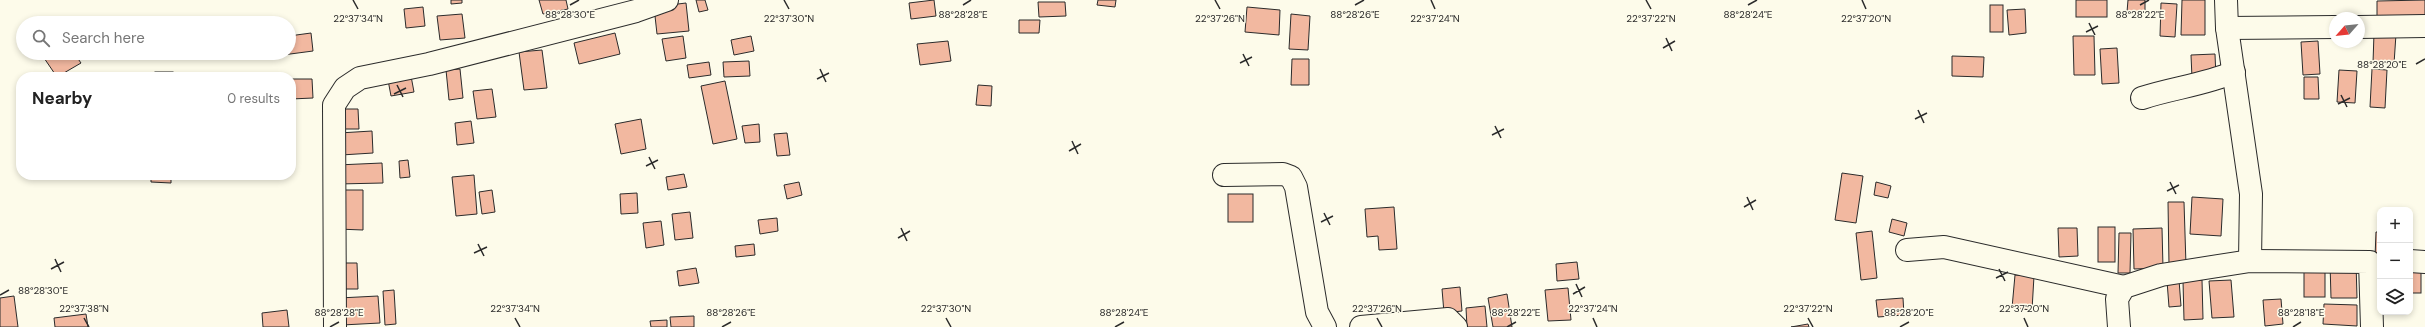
<!DOCTYPE html>
<html lang="en">
<head>
<meta charset="utf-8">
<style>
	:root { --surface:#fff; --page:#f2f2f2; --text:#222; --muted:#767676; --line:#e0e0e0 }
	body { margin:0; font-family:"DM Sans",sans-serif; background:var(--page); color:var(--text) }
	.controls { position:absolute; right:12px; bottom:12px; display:grid; overflow:hidden; border-radius:8px; box-shadow:0 2px 6px #0003 }
	.controls button { width:36px; height:36px; display:grid; place-items:center; padding:0; border:0; border-bottom:1px solid var(--line); background:var(--surface); color:var(--text); font:20px sans-serif }
	.compass { position:absolute; left:2329px; top:12px; width:36px; height:36px; border-radius:50%; background:var(--surface); box-shadow:0 2px 6px #0003; rotate:243deg }
	.list { margin:0; padding:0; list-style:none }
	h2 { display:flex; justify-content:space-between; align-items:center; height:52px; margin:0; padding:0 16px; font-size:17px }
	h2 small { font-size:13px; font-weight:400; color:var(--muted) }
	.icon { flex:none; width:22px; height:22px; fill:none; stroke:currentColor; stroke-width:2; stroke-linecap:round; stroke-linejoin:round }
	.map { position:relative; flex:none; width:2425px; height:327px; overflow:hidden }
	.search { position:absolute; background:var(--surface); box-shadow:0 2px 6px #0003; left:16px; top:16px; width:280px; height:44px; display:flex; align-items:center; gap:10px; box-sizing:border-box; padding:0 14px; border-radius:22px; color:var(--muted); font-size:15px }
	.panel { position:absolute; background:var(--surface); box-shadow:0 2px 6px #0003; left:16px; top:72px; width:280px; height:108px; border-radius:16px }
	.map>svg:first-child { display:block }
	.building { fill:#f2b8a0; stroke:#2b2b2b }
	.lines { fill:none; stroke-linecap:round; stroke-linejoin:round }
	.minor-casing { stroke:#2b2b2b; stroke-width:24 }
	.minor { stroke:#fdfbea; stroke-width:22 }
	.ticks { fill:none; stroke:#2b2b2b; stroke-width:1.5 }
	.ticks-label { font-size:10px; text-anchor:middle; fill:#2b2b2b; stroke:#fdfbea; stroke-width:3; stroke-linejoin:round; paint-order:stroke }
</style>
</head>
<body>
<div class="map">
<svg width="2425" height="327" viewBox="0 0 2425 327">
	<rect width="100%" height="100%" fill="#fdfbea"/>
	<g class="building">
		<path d="M 451,0 L 462,0 L 462,3 L 451,4 Z"/>
		<path d="M 539,0 L 566,0 L 568,9 L 543,14 Z"/>
		<path d="M 696,0 L 705,0 L 708,10 L 699,12 Z"/>
		<path d="M 934,0 L 936,16 L 911,19 L 909,3 Z"/>
		<path d="M 1098,0 L 1116,0 L 1115,7 L 1097,5 Z"/>
		<rect x="2076" y="0" width="31" height="17"/>
		<path d="M 2128,0 L 2145,0 L 2145,13 L 2127,12 Z"/>
		<path d="M 2182,0 L 2205,0 L 2205,35 L 2181,35 Z"/>
		<path d="M 2425,0 L 2425,22 L 2377,23 L 2377,1 Z"/>
		<path d="M 1038,2 L 1065,2 L 1066,16 L 1039,17 Z"/>
		<path d="M 686,3 L 689,31 L 657,34 L 654,7 Z"/>
		<path d="M 2161,3 L 2177,4 L 2175,37 L 2160,36 Z"/>
		<rect x="1990" y="5" width="13" height="27"/>
		<path d="M 423,7 L 425,26 L 406,28 L 404,9 Z"/>
		<path d="M 1247,7 L 1280,10 L 1279,35 L 1245,32 Z"/>
		<path d="M 2025,9 L 2026,33 L 2009,35 L 2007,10 Z"/>
		<path d="M 462,14 L 465,38 L 440,40 L 437,16 Z"/>
		<path d="M 1291,14 L 1310,16 L 1308,50 L 1289,49 Z"/>
		<path d="M 249,19 L 250,23 L 228,23 L 228,21 Z"/>
		<path d="M 1019,20 L 1040,20 L 1039,33 L 1019,33 Z"/>
		<path d="M 311,33 L 313,51 L 275,56 L 275,53 L 289,53 L 289,36 Z"/>
		<path d="M 615,33 L 620,54 L 579,64 L 574,43 Z"/>
		<path d="M 2374,33 L 2396,34 L 2394,64 L 2373,63 Z"/>
		<path d="M 683,36 L 686,58 L 666,61 L 662,39 Z"/>
		<path d="M 751,36 L 754,51 L 734,55 L 731,40 Z"/>
		<path d="M 2073,36 L 2094,36 L 2095,75 L 2074,75 Z"/>
		<path d="M 948,41 L 951,61 L 920,65 L 917,44 Z"/>
		<path d="M 2318,41 L 2320,74 L 2303,75 L 2301,42 Z"/>
		<path d="M 2117,48 L 2119,83 L 2102,84 L 2100,49 Z"/>
		<path d="M 542,50 L 547,88 L 524,90 L 519,52 Z"/>
		<path d="M 46,53 L 74,53 L 81,63 L 57,77 L 42,55 Z"/>
		<path d="M 2215,54 L 2216,78 L 2192,78 L 2191,55 Z"/>
		<path d="M 1952,56 L 1984,57 L 1983,77 L 1952,76 Z"/>
		<path d="M 1292,59 L 1309,59 L 1309,85 L 1291,85 Z"/>
		<path d="M 749,61 L 750,76 L 724,77 L 723,62 Z"/>
		<path d="M 709,62 L 711,75 L 689,78 L 687,65 Z"/>
		<path d="M 460,69 L 463,98 L 449,100 L 446,70 Z"/>
		<path d="M 2372,69 L 2387,70 L 2385,108 L 2370,107 Z"/>
		<path d="M 2339,70 L 2357,71 L 2355,103 L 2337,102 Z"/>
		<rect x="155" y="72" width="18" height="5"/>
		<path d="M 411,76 L 414,92 L 391,96 L 388,80 Z"/>
		<path d="M 2304,77 L 2318,77 L 2319,99 L 2304,99 Z"/>
		<path d="M 291,79 L 312,79 L 313,98 L 291,99 Z"/>
		<path d="M 725,81 L 737,139 L 713,144 L 701,86 Z"/>
		<path d="M 978,85 L 992,86 L 991,106 L 976,105 Z"/>
		<path d="M 492,89 L 496,117 L 477,119 L 473,91 Z"/>
		<path d="M 340,109 L 358,109 L 359,129 L 341,129 Z"/>
		<path d="M 641,119 L 646,149 L 621,154 L 615,124 Z"/>
		<path d="M 471,121 L 474,143 L 457,145 L 455,123 Z"/>
		<path d="M 759,124 L 760,142 L 745,143 L 742,126 Z"/>
		<path d="M 372,131 L 373,153 L 341,155 L 339,133 Z"/>
		<path d="M 787,133 L 790,155 L 777,156 L 774,134 Z"/>
		<path d="M 408,160 L 410,177 L 400,178 L 399,161 Z"/>
		<path d="M 382,163 L 383,183 L 338,184 L 337,165 Z"/>
		<path d="M 1842,173 L 1863,176 L 1856,223 L 1835,220 Z"/>
		<path d="M 684,174 L 687,187 L 668,190 L 666,177 Z"/>
		<path d="M 151,175 L 171,175 L 171,183 L 151,182 Z"/>
		<path d="M 474,175 L 477,214 L 456,216 L 452,177 Z"/>
		<path d="M 799,182 L 802,195 L 787,199 L 784,185 Z"/>
		<path d="M 1876,182 L 1891,186 L 1888,198 L 1874,195 Z"/>
		<path d="M 337,190 L 363,190 L 363,230 L 337,229 Z"/>
		<path d="M 492,190 L 495,212 L 482,214 L 479,192 Z"/>
		<path d="M 637,193 L 638,213 L 621,214 L 620,194 Z"/>
		<rect x="1228" y="194" width="25" height="28"/>
		<path d="M 2192,197 L 2223,199 L 2221,236 L 2190,234 Z"/>
		<path d="M 2168,202 L 2184,202 L 2186,265 L 2169,265 Z"/>
		<path d="M 1394,207 L 1397,249 L 1379,250 L 1378,236 L 1367,237 L 1365,209 Z"/>
		<path d="M 690,212 L 693,238 L 675,240 L 672,214 Z"/>
		<path d="M 777,218 L 778,231 L 760,234 L 758,220 Z"/>
		<path d="M 1892,219 L 1907,223 L 1904,236 L 1889,232 Z"/>
		<path d="M 661,221 L 664,245 L 646,248 L 643,223 Z"/>
		<rect x="2098" y="227" width="17" height="35"/>
		<path d="M 2058,228 L 2077,228 L 2078,256 L 2059,257 Z"/>
		<path d="M 2162,228 L 2163,268 L 2134,269 L 2133,229 Z"/>
		<path d="M 1872,231 L 1877,278 L 1861,280 L 1856,233 Z"/>
		<path d="M 2376,232 L 2380,232 L 2380,259 L 2375,258 Z"/>
		<path d="M 2119,233 L 2131,233 L 2130,273 L 2118,273 Z"/>
		<path d="M 754,244 L 755,255 L 736,257 L 735,246 Z"/>
		<path d="M 1577,262 L 1579,279 L 1557,281 L 1556,264 Z"/>
		<path d="M 2356,262 L 2357,298 L 2331,298 L 2330,263 Z"/>
		<path d="M 342,263 L 357,263 L 358,289 L 343,289 Z"/>
		<rect x="2304" y="264" width="21" height="33"/>
		<path d="M 696,268 L 699,283 L 679,286 L 677,271 Z"/>
		<rect x="2410" y="270" width="11" height="23"/>
		<path d="M 2015,275 L 2034,276 L 2032,310 L 2012,308 Z"/>
		<path d="M 2179,280 L 2181,306 L 2169,307 L 2167,281 Z"/>
		<path d="M 2202,280 L 2203,319 L 2184,320 L 2183,281 Z"/>
		<path d="M 2231,280 L 2234,317 L 2212,318 L 2209,281 Z"/>
		<path d="M 1460,287 L 1462,311 L 1444,313 L 1442,289 Z"/>
		<path d="M 1568,288 L 1571,320 L 1548,321 L 1545,290 Z"/>
		<path d="M 394,290 L 396,324 L 385,325 L 383,291 Z"/>
		<path d="M 1507,294 L 1512,327 L 1493,327 L 1488,298 Z"/>
		<path d="M 14,296 L 18,327 L 0,327 L 0,298 Z"/>
		<path d="M 378,296 L 380,323 L 342,325 L 339,298 Z"/>
		<path d="M 1903,298 L 1904,315 L 1878,317 L 1876,300 Z"/>
		<path d="M 2281,299 L 2283,324 L 2265,326 L 2263,300 Z"/>
		<path d="M 2324,304 L 2357,305 L 2357,326 L 2323,324 Z"/>
		<path d="M 1485,306 L 1487,327 L 1467,327 L 1466,308 Z"/>
		<path d="M 287,310 L 289,327 L 263,327 L 262,313 Z"/>
		<path d="M 86,314 L 88,327 L 55,327 L 54,318 Z"/>
		<path d="M 694,316 L 694,327 L 671,327 L 670,317 Z"/>
		<path d="M 667,320 L 667,327 L 651,327 L 650,321 Z"/>
		<path d="M 1808,324 L 1809,327 L 1791,327 Z"/>
	</g>
	<g class="lines">
		<g class="minor-casing">
			<g id="minor">
				<path d="M 2226,0 L 2227,28 L 2251,194 L 2250,261"/>
				<path d="M 2359,27 L 2425,26"/>
				<path d="M 2227,28 L 2335,27"/>
				<path d="M 2142,98 C 2172,88 2204,85 2234,72"/>
				<path d="M 1224,175 L 1283,174 L 1291,177 L 1296,187 L 1317,312 L 1325,327"/>
				<path d="M 1907,250 L 1944,247 L 2124,287"/>
				<path d="M 2410,261 L 2425,262"/>
				<path d="M 335,327 L 334,105 L 345,88 L 360,78 L 429,64 L 636,11 L 667,0"/>
				<path d="M 1361,327 L 1448,319 L 1456,327"/>
				<path d="M 2119,327 L 2117,299 L 2124,287 L 2161,275 L 2250,261 L 2370,262 L 2372,327"/>
			</g>
		</g>
		<use href="#minor" class="minor"/>
	</g>
	<path class="ticks" d="M 353,0 L 358,9M 784,0 L 789,9M 1215,0 L 1220,9M 1431,0 L 1435,9M 1646,0 L 1651,9M 1862,0 L 1866,9M 570,5 L 579,0M 963,5 L 971,0M 1355,5 L 1364,0M 1748,5 L 1757,0M 2140,5 L 2149,0M 2089,23 L 2095,35M 2086,32 L 2098,26M 1666,38 L 1672,51M 1663,48 L 1675,41M 1243,54 L 1249,66M 1240,63 L 1252,57M 2416,64 L 2425,59M 820,69 L 826,82M 817,79 L 829,73M 397,85 L 403,97M 394,94 L 406,88M 2341,95 L 2347,107M 2338,104 L 2350,98M 1918,110 L 1924,123M 1915,119 L 1927,113M 1495,126 L 1501,138M 1492,135 L 1504,129M 1072,141 L 1078,154M 1069,151 L 1081,144M 649,157 L 655,169M 646,166 L 658,160M 2170,182 L 2176,194M 2167,191 L 2179,185M 1747,197 L 1753,210M 1744,207 L 1756,200M 1324,213 L 1330,225M 1321,222 L 1333,216M 901,228 L 907,241M 898,238 L 910,231M 478,244 L 484,256M 474,253 L 487,247M 55,259 L 61,272M 51,269 L 64,262M 1999,269 L 2005,281M 1996,278 L 2008,272M 1576,284 L 1582,297M 1573,294 L 1585,287M 0,295 L 9,290M 84,318 L 89,327M 515,318 L 520,327M 946,318 L 951,327M 1377,318 L 1382,327M 1593,318 L 1597,327M 1808,318 L 1813,327M 2024,318 L 2028,327M 330,327 L 339,322M 722,327 L 731,322M 1115,327 L 1124,322M 1507,327 L 1516,322M 1900,327 L 1909,322M 2293,327 L 2301,322"/>
	<g class="ticks-label">
		<text x="570" y="18">88°28'30"E</text>
		<text x="963" y="18">88°28'28"E</text>
		<text x="1355" y="18">88°28'26"E</text>
		<text x="1748" y="18">88°28'24"E</text>
		<text x="2140" y="18">88°28'22"E</text>
		<text x="358" y="22">22°37'34"N</text>
		<text x="789" y="22">22°37'30"N</text>
		<text x="1220" y="22">22°37'26"N</text>
		<text x="1435" y="22">22°37'24"N</text>
		<text x="1651" y="22">22°37'22"N</text>
		<text x="1866" y="22">22°37'20"N</text>
		<text x="2382" y="68">88°28'20"E</text>
		<text x="43" y="294">88°28'30"E</text>
		<text x="84" y="312">22°37'38"N</text>
		<text x="515" y="312">22°37'34"N</text>
		<text x="946" y="312">22°37'30"N</text>
		<text x="1377" y="312">22°37'26"N</text>
		<text x="1593" y="312">22°37'24"N</text>
		<text x="1808" y="312">22°37'22"N</text>
		<text x="2024" y="312">22°37'20"N</text>
		<text x="339" y="316">88°28'28"E</text>
		<text x="731" y="316">88°28'26"E</text>
		<text x="1124" y="316">88°28'24"E</text>
		<text x="1516" y="316">88°28'22"E</text>
		<text x="1909" y="316">88°28'20"E</text>
		<text x="2301" y="316">88°28'18"E</text>
	</g>
</svg>
<div class="controls">
<button>+</button>
<button>−</button>
<button><svg class="icon" aria-label="layers" viewBox="0 0 24 24"><path d="M12 4l9 5-9 5-9-5zM3 14l9 5 9-5"/></svg></button>
</div>
<svg class="compass" viewBox="-18 -18 36 36"><path d="M0-13l5 13h-10z" fill="#e53935"/><path d="M0 13l5-13h-10z" fill="#767676"/></svg>
<div class="search"><svg class="icon" aria-label="search" viewBox="0 0 24 24"><circle cx="10" cy="10" r="6"/><path d="M15 15l6 6"/></svg>Search here</div>
<section class="panel">
<h2>Nearby<small>0 results</small></h2>
<ul class="list">
</ul>
</section>
</div>
</body>
</html>
